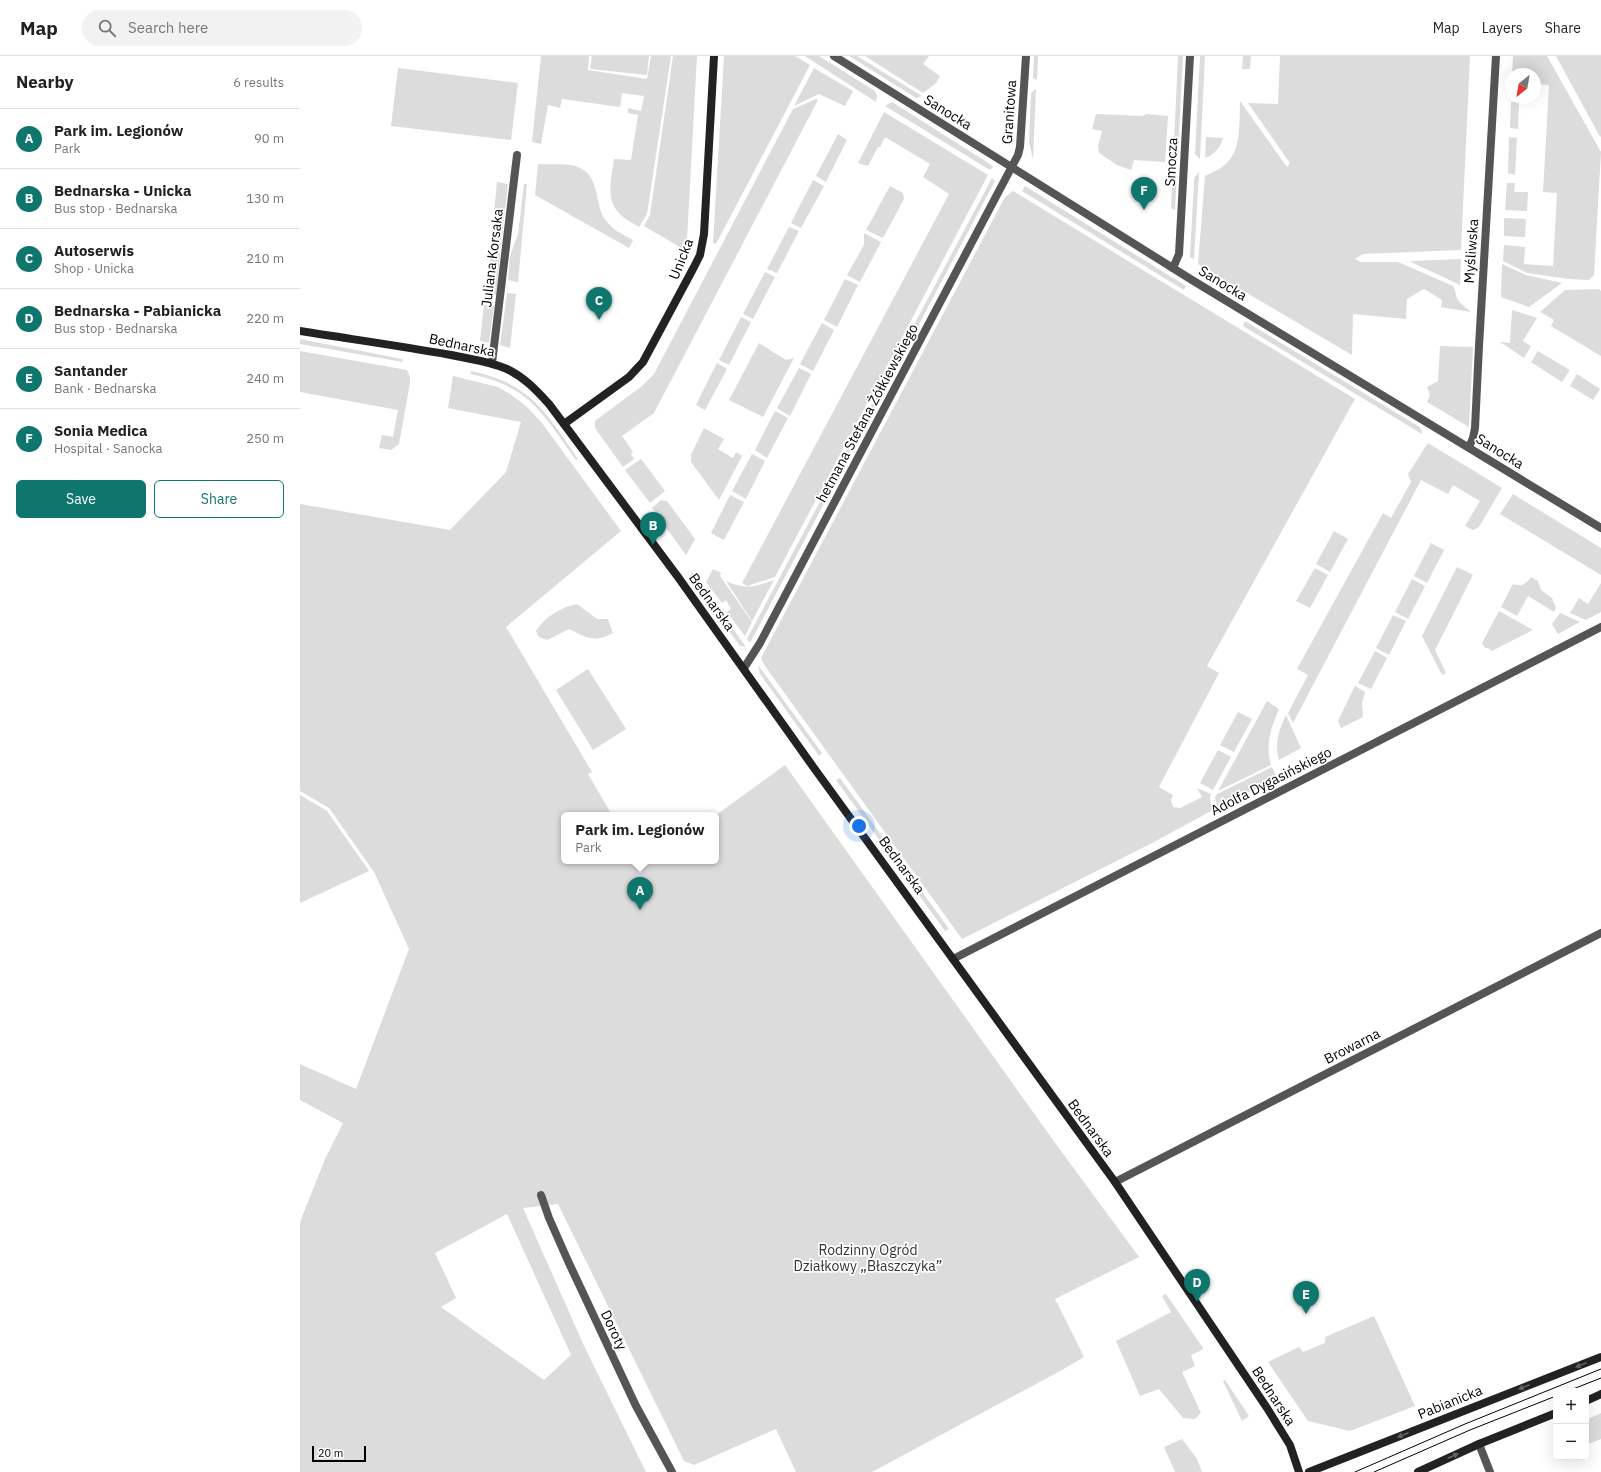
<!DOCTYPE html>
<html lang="en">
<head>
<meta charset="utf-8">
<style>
	:root { --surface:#fff; --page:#f2f2f2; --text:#222; --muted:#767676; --line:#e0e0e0; --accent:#0f766e }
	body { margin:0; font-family:"IBM Plex Sans",sans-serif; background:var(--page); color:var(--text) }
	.controls { position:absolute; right:12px; bottom:12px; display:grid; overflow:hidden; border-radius:6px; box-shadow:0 4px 16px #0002 }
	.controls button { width:36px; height:36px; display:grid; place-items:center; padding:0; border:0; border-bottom:1px solid var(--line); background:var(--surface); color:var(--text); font:20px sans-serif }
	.compass { position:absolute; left:1205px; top:12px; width:36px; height:36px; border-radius:50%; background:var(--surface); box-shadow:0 4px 16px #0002; rotate:211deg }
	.scale { position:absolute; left:12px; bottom:10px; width:54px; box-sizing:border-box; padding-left:4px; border:2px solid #000; border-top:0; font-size:11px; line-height:14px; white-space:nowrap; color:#000; -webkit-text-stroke:3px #fff; paint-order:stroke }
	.you { position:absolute; left:559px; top:770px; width:14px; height:14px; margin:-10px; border:3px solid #fff; border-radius:50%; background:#1a73e8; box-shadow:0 0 0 6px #1a73e833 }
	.badge { display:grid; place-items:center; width:26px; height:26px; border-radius:50%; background:var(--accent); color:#fff; font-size:13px; font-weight:700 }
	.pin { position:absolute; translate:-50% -33px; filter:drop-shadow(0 1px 2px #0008) }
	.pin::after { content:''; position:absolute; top:21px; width:14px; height:12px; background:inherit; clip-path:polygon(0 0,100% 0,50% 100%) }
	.popup { position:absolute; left:261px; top:756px; width:158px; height:52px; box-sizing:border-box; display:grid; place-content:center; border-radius:6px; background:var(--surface); filter:drop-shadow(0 1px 3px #0005); font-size:13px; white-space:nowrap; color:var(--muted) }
	.popup b { font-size:15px; color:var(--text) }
	.popup::after { content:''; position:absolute; left:50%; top:100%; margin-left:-8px; border:8px solid transparent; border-top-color:var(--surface) }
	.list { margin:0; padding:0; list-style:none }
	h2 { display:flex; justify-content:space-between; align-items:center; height:52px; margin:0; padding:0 16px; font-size:17px }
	h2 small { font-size:13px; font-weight:400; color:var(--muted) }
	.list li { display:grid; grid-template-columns:26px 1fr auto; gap:12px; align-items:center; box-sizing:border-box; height:60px; padding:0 16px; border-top:1px solid var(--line) }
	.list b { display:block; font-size:15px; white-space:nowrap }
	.list p { margin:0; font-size:13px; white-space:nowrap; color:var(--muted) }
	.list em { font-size:13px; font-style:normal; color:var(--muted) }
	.actions { display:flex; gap:8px; padding:12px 16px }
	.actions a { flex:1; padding:9px 0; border:1px solid var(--accent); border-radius:6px; text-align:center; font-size:14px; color:var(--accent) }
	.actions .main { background:var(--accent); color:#fff }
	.icon { flex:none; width:22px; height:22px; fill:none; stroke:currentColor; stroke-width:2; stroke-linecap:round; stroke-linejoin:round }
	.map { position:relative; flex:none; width:1301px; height:1416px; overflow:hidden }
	header { display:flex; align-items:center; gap:24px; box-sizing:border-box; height:56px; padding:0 20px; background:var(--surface); border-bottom:1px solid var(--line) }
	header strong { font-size:19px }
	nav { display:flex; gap:22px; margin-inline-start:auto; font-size:14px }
	.search { width:280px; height:36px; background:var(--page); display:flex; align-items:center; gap:10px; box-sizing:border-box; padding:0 14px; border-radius:22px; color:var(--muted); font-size:15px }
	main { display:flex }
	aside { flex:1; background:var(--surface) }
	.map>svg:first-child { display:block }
	.green { fill:#dcdcdc; fill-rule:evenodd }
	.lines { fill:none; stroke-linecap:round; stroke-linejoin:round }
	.street { stroke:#555; stroke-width:8 }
	.secondary { stroke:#222; stroke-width:8 }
	.tram { stroke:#000; stroke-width:1 }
	.oneway { fill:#646464 }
	.labels { text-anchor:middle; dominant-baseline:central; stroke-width:3.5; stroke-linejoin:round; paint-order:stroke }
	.street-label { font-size:14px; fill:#000; stroke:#fff }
	.park-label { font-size:14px; fill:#333; stroke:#fff }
</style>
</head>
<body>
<header>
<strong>Map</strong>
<div class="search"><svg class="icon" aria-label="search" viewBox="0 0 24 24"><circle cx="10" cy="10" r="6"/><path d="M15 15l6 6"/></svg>Search here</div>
<nav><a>Map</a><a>Layers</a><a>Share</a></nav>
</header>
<main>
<aside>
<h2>Nearby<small>6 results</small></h2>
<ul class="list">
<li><span class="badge">A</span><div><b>Park im. Legionów</b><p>Park</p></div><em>90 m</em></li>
<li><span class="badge">B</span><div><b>Bednarska - Unicka</b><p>Bus stop · Bednarska</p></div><em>130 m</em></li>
<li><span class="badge">C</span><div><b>Autoserwis</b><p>Shop · Unicka</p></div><em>210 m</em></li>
<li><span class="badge">D</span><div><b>Bednarska - Pabianicka</b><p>Bus stop · Bednarska</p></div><em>220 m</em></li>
<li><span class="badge">E</span><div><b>Santander</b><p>Bank · Bednarska</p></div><em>240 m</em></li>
<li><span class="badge">F</span><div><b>Sonia Medica</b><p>Hospital · Sanocka</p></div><em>250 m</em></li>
</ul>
<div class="actions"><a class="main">Save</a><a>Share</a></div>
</aside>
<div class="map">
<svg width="1301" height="1416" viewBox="0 0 1301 1416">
	<rect width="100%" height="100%" fill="#fff"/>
	<g class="green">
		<path d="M 241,0 L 289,0 L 288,14 L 347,23 L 351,0 L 371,0 L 347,158 L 339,171 C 333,167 324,163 319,157 C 305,143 312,120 314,103 L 331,104 L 338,59 L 328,57 L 328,52 L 341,55 L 344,40 L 322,37 L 320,51 L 262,43 L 260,52 L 248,49 L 241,88 L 232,86 Z"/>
		<path d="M 292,0 L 349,0 L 347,19 L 290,13 Z"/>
		<path d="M 373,0 L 397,0 L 387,184 L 383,193 L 344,170 L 350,159 Z"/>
		<path d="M 424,0 L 495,0 L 510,9 L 416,188 L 413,187 Z"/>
		<path d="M 505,0 L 519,0 L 575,35 L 577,40 L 576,46 Z"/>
		<path d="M 549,0 L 557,0 L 622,40 L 616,42 Z"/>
		<path d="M 565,0 L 629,0 L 623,8 L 640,20 L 636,27 L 623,37 Z"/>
		<path d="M 734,0 L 738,0 L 737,24 L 733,22 Z"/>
		<path d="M 878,0 L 883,0 L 875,154 L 871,152 Z"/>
		<path d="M 900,0 L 905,0 L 900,103 L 895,98 Z"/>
		<path d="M 943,0 L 951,0 L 950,13 L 942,13 Z"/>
		<path d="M 980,0 L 1170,0 L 1161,194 L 1063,198 L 1055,203 L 1061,206 L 1098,206 L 1153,230 C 1156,234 1155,237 1157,242 C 1160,248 1167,252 1171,256 L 1141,251 L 1142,244 L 1124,233 L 1107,243 L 1106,263 L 1053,258 L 1052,299 L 898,208 L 905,120 C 911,117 921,113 926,108 C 942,93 939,65 940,45 L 987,111 L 990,107 L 948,47 L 978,48 Z"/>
		<path d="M 1213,0 L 1247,0 L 1301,96 L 1294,219 L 1289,224 L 1269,223 L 1227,217 L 1203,205 L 1204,189 L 1225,191 L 1224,208 L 1253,210 L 1257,137 L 1243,136 L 1249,29 L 1235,28 L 1235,18 L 1212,18 Z"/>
		<path d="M 1256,0 L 1301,0 L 1301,81 L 1299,79 Z"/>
		<path d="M 98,12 L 218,27 L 211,84 L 91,70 Z"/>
		<path d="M 514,12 L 553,35 L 545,50 L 519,38 L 494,50 Z"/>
		<path d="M 736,33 L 736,32 L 733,104 L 729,86 L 731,37 Z"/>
		<path d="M 516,43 L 518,44 L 354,357 L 322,380 L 333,396 L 331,398 L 334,403 L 323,411 L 295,372 L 295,365 L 342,330 L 354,318 L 493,53 Z"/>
		<path d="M 592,46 L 690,108 L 693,111 L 690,114 L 585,50 Z"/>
		<path d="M 1211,46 L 1219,46 L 1218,73 L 1210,72 Z"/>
		<path d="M 584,56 L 688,119 L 475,521 L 447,530 L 442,527 L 649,138 L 623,121 L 630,108 L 585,81 L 580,91 L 578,91 L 568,110 L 558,107 Z"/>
		<path d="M 796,58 L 842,60 L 847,58 L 868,60 L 865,106 L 834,104 L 831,114 L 817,109 L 799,97 L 798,90 L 802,75 L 792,73 Z"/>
		<path d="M 538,78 L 547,84 L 526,126 L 516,120 Z"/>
		<path d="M 906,81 L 923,82 C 920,92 915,98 905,102 Z"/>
		<path d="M 1209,81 L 1217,82 L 1215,119 L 1208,117 Z"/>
		<path d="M 238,108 C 249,109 264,107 275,110 C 301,118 294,145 304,162 C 311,173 322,178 333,184 L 329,192 L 235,139 Z"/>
		<path d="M 899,116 L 894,203 L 890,201 L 894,125 L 895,121 Z"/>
		<path d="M 692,122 L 695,125 L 450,587 L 447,583 Z"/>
		<path d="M 513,124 L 524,130 L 501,172 L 491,167 Z"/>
		<path d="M 197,126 L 208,128 L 201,188 L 191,187 Z"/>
		<path d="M 1207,127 L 1215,127 L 1214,136 L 1228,136 L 1227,155 L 1205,154 Z"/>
		<path d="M 224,128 L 227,128 L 218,226 L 208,224 L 210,200 L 218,178 Z"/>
		<path d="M 590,130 L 603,137 L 604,143 L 583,182 L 566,174 Z"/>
		<path d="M 725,130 L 886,230 L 884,234 L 722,135 Z"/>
		<path d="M 713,135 L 1055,343 L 907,610 L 919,617 L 859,731 L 873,739 L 871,744 L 873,751 L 880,752 L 902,741 L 897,732 L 911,738 L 910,743 L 913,754 L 854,786 L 662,883 L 465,610 L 461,602 L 705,141 Z"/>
		<path d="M 1204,162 L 1226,163 L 1225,181 L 1204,180 Z"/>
		<path d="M 489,171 L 499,175 L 477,217 L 467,213 Z"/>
		<path d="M 564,177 L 581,186 L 560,226 L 547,219 L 564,189 Z"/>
		<path d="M 191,196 L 200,197 L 196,239 L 186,238 Z"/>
		<path d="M 1161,203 L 1160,229 L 1111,206 L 1111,205 Z"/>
		<path d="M 1202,208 L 1226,219 L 1262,227 L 1229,251 L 1201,241 Z"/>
		<path d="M 465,216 L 475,221 L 453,263 L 443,258 Z"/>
		<path d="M 545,223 L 558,229 L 537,271 L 524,264 Z"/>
		<path d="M 1299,233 L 1301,235 L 1301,300 L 1251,270 L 1254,264 L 1240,256 L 1265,234 Z"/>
		<path d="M 207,237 L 216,238 L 210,292 L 200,289 Z"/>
		<path d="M 184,249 L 194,250 L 189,287 L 180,285 Z"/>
		<path d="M 1212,254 L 1237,262 L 1223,285 L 1231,290 L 1224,302 L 1200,286 L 1210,287 Z"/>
		<path d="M 441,261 L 451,266 L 429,309 L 419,304 Z"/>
		<path d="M 945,265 L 1118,370 L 1121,373 L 1122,378 L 943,270 Z"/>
		<path d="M 522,267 L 534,274 L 513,315 L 500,308 Z"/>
		<path d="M 0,283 L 102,303 L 103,306 L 0,288 Z"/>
		<path d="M 459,287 L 486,304 L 494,302 L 463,361 L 429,344 Z"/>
		<path d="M 1140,290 L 1173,291 L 1169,371 L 1127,346 L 1130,339 L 1127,331 L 1138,325 Z"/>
		<path d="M 0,295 L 107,314 L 110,321 L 110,327 L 99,388 L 91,394 L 79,392 L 82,379 L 93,381 L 98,354 L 0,336 Z"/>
		<path d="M 1238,295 L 1270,314 L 1262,326 L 1231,306 Z"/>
		<path d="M 417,307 L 427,313 L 405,354 L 396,349 Z"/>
		<path d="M 499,312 L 511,318 L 490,360 L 477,352 Z"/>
		<path d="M 171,315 C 230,327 246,356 278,403 L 276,404 C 243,358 230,330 170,318 Z"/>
		<path d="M 1277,318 L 1300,333 L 1293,344 L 1270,330 Z"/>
		<path d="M 153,320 L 198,331 L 210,338 L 226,350 L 242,367 L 321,475 L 206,571 L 292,716 L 288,718 L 312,759 L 264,759 L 264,805 L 416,805 L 416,759 L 485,709 L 753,1084 L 839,1201 L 755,1243 L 784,1301 L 762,1314 L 572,1416 L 496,1416 L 476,1373 L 394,1409 L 384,1405 L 258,1148 L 223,1152 L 285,1292 L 346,1416 L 0,1416 L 0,1166 L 25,1103 L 43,1067 L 0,1044 L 0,1008 L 56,1033 L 109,893 L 74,816 L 29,752 L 0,735 L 0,448 L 150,474 L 206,416 L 221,366 L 148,352 ZM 207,1158 L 271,1299 L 244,1324 L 141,1251 L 156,1242 L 135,1197 Z"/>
		<path d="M 475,355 L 488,362 L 467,402 L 455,394 Z"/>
		<path d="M 404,372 L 424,383 L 418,393 L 433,402 L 436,396 L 442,400 L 419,444 L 391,406 L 391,399 Z"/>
		<path d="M 1128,387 L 1202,432 L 1179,471 L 1173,474 L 1165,470 L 1180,445 L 1153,429 L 1148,438 L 1121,424 L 993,667 L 988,657 L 1008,619 L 997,613 L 1083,457 L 1091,462 L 1111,426 L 1108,418 Z"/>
		<path d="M 452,398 L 465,405 L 446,443 L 432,435 Z"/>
		<path d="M 341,403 L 365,435 L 350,447 L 325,414 Z"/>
		<path d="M 1213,438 L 1301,492 L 1301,519 L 1200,458 Z"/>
		<path d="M 430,439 L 444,446 L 424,484 L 411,477 Z"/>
		<path d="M 361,444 L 367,445 L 395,483 L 386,499 L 352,452 Z"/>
		<path d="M 1034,475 L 1048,483 L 1030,516 L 1016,508 Z"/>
		<path d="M 1131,487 L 1144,494 L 1127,527 L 1114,520 Z"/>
		<path d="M 1157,511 L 1173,519 L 1135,594 L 1146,617 L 1142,619 L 1122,580 Z"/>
		<path d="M 1015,512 L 1028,519 L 1010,552 L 996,545 Z"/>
		<path d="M 413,513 L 421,517 L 420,520 L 452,566 L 445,580 L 427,556 L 431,553 L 426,544 L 422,547 L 406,526 Z"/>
		<path d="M 391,515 L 446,591 L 440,590 L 391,522 Z"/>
		<path d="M 1231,521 L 1238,525 L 1241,534 L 1252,542 L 1256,552 L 1254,556 L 1228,540 L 1217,560 L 1201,551 L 1213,528 C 1222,531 1226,528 1231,521 Z"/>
		<path d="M 1112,523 L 1125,530 L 1108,563 L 1095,556 Z"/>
		<path d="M 474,524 L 452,565 L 426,525 C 446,534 454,531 474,524 Z"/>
		<path d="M 1301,527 L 1301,556 L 1286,564 L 1270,557 L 1279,542 L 1288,548 Z"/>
		<path d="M 277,548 L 297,563 L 308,563 L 313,577 C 294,587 287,582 269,573 L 247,584 L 239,581 L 236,575 C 245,561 261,551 277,548 Z"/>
		<path d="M 1199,555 L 1233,574 L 1192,595 L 1188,592 L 1185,592 L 1182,587 Z"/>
		<path d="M 1260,557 L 1280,566 L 1258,578 L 1252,568 Z"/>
		<path d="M 1093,559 L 1106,565 L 1089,599 L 1076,592 Z"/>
		<path d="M 1075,595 L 1087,602 L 1071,633 L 1058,627 Z"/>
		<path d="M 458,609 L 522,697 L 519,700 L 460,618 Z"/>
		<path d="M 288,613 L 326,673 L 293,694 L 256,634 Z"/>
		<path d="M 1055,630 L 1065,636 L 1062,647 L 1063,661 L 1041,672 L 1038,665 Z"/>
		<path d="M 967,645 L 979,653 C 971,672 965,688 971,709 L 918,735 Z"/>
		<path d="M 938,656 L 952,663 L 934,696 L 920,689 Z"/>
		<path d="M 986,659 L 1001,692 L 979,704 C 974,688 979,674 986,659 Z"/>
		<path d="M 918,694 L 931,701 L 913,734 L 900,727 Z"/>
		<path d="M 972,711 L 977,722 L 918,752 L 915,742 L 917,738 Z"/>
		<path d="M 540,722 L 649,873 L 645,875 L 536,724 Z"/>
		<path d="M 0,739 L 27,755 L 69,815 L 0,847 Z"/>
		<path d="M 866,1238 L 903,1292 L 902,1294 L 891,1299 L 895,1310 L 882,1316 L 901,1357 L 895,1363 L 883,1362 L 859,1333 L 840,1340 L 816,1285 L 871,1256 L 862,1240 Z"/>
		<path d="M 1074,1260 L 1115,1350 L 1050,1375 L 1008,1365 L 968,1306 L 999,1291 L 1003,1296 L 1025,1287 L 1025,1281 Z"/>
		<path d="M 925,1324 L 949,1360 L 942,1365 L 923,1325 Z"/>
		<path d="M 1301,1357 L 1301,1383 L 1286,1389 L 1286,1364 Z"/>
		<path d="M 882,1383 L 897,1403 L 902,1416 L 875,1416 L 864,1391 Z"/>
	</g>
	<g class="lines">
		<g class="street">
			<path d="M 534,0 L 892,224 L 1301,472"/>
			<path d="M 873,212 L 879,198 L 890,0"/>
			<path d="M 192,307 L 217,99"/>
			<path d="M 1169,391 L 1173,382 L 1175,372 L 1179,290 L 1196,0"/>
			<path d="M 444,612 L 460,587 L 718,99 L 720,91 L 726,0"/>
			<path d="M 653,903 L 1301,571"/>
			<path d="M 815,1126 L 1301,877"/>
			<path d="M 241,1139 L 249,1162 L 268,1205 L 336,1350 L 372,1416"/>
			<path d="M 1179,1388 L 1190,1416"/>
		</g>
		<g class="secondary">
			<path d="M 0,275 C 50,283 101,290 151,299 C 169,303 189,305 207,313 C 224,321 236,334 249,348 L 378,521 L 514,712 L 815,1126 L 967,1352 L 990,1389 L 999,1416"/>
			<path d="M 264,368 L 329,321 L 343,306 L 394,211 L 400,199 L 404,178 L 414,0"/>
			<path d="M 1286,1345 L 1301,1338"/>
			<path d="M 1009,1416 L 1301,1301"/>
			<path d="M 1118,1416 L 1179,1388 L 1256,1357"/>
		</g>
		<g class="tram">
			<path d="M 1268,1335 L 1301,1322"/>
			<path d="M 1055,1416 L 1165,1368 L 1301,1313"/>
			<path d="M 1074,1416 L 1170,1374 L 1256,1340"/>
		</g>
	</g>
	<defs><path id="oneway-solid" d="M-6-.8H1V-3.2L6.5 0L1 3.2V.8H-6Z"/></defs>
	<g class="oneway">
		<use href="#oneway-solid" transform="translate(1281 1309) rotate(158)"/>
		<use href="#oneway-solid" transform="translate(1224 1331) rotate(158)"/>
		<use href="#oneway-solid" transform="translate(1103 1379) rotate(158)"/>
		<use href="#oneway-solid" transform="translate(1153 1400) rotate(-24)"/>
	</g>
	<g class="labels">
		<g class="street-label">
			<text transform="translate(648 56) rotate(32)">Sanocka</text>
			<text transform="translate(709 56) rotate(-86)">Granitowa</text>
			<text transform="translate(871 106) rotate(-87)">Smocza</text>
			<text transform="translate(1171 195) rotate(-86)">Myśliwska</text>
			<text transform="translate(192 202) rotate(-83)">Juliana Korsaka</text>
			<text transform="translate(381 203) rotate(-68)">Unicka</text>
			<text transform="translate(923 227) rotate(31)">Sanocka</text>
			<text transform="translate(162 289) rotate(12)">Bednarska</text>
			<text transform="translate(567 357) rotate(-62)">hetmana Stefana Żółkiewskiego</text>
			<text transform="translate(1200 395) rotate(32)">Sanocka</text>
			<text transform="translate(412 546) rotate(54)">Bednarska</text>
			<text transform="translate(971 725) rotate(-27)">Adolfa Dygasińskiego</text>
			<text transform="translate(602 809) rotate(54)">Bednarska</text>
			<text transform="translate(1052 990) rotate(-27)">Browarna</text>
			<text transform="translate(791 1072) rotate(54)">Bednarska</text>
			<text transform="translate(314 1274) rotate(65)">Doroty</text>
			<text transform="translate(974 1340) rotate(57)">Bednarska</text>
			<text transform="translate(1150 1346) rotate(-22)">Pabianicka</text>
		</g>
		<g class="park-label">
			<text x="568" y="1194">Rodzinny Ogród<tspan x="568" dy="16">Działkowy „Błaszczyka”</tspan></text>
		</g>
	</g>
</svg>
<div class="controls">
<button>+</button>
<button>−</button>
</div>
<svg class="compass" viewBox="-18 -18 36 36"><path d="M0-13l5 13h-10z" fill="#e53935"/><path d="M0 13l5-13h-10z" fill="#767676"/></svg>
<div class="scale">20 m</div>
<div class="you"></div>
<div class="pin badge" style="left:340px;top:854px">A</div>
<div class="popup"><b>Park im. Legionów</b>Park</div>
<div class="pin badge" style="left:353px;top:489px">B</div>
<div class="pin badge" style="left:299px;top:264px">C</div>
<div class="pin badge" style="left:897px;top:1246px">D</div>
<div class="pin badge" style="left:1006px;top:1258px">E</div>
<div class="pin badge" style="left:844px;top:154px">F</div>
</div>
</main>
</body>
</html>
